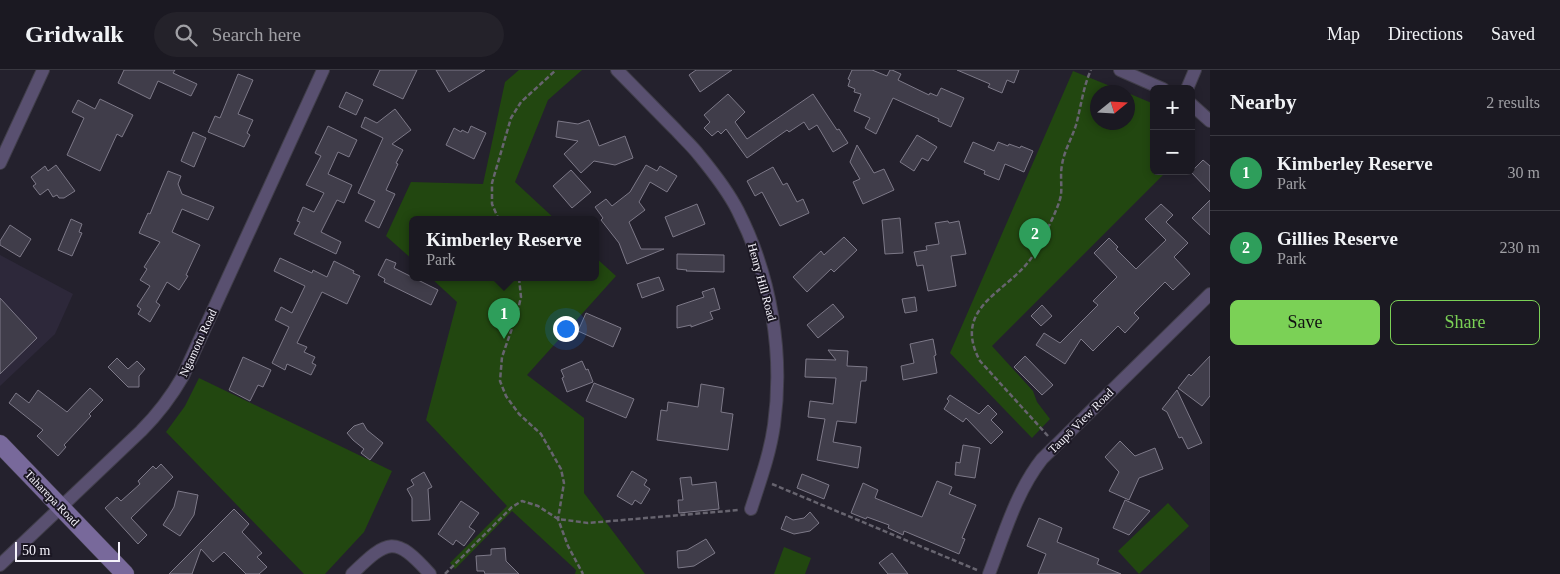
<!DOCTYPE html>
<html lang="en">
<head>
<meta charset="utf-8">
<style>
	:root { --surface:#1b1922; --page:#24222a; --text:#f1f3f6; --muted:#a0a0a5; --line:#393840; --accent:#7bd156 }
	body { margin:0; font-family:Georgia,serif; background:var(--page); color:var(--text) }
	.controls { position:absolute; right:15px; top:15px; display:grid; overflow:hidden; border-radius:8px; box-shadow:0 2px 8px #0003 }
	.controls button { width:45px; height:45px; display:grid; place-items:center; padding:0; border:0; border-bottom:1px solid var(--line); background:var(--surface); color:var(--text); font:25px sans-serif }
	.compass { position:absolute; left:1090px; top:15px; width:45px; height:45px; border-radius:50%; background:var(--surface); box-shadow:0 2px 8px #0003; rotate:72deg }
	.scale { position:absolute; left:15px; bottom:12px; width:105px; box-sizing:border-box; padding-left:5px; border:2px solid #f5f3fb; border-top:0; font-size:14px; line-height:18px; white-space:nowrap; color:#f5f3fb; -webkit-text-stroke:4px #1b1723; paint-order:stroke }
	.you { position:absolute; left:565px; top:258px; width:18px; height:18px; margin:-12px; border:4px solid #fff; border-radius:50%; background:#1a73e8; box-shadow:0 0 0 8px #1a73e833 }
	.badge { display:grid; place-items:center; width:32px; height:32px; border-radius:50%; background:var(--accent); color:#fff; font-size:16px; font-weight:700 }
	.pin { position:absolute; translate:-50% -41px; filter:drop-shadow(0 1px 2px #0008) }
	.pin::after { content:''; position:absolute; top:26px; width:18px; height:15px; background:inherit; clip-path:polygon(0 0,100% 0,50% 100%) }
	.popup { position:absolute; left:409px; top:146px; width:190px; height:65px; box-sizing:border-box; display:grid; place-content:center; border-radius:8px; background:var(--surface); filter:drop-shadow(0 1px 4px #0005); font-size:16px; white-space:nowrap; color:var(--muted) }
	.popup b { font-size:19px; color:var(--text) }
	.popup::after { content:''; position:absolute; left:50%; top:100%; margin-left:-10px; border:10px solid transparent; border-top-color:var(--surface) }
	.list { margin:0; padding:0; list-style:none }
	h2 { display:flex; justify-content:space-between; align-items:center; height:65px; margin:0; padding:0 20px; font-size:21px }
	h2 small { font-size:16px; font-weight:400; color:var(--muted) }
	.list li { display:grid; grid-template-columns:32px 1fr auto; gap:15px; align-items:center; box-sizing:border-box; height:75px; padding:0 20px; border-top:1px solid var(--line) }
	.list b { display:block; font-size:19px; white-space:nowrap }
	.list p { margin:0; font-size:16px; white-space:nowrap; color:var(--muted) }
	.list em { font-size:16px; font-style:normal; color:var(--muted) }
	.actions { display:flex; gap:10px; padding:15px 20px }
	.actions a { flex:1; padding:11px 0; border:1px solid var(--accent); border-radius:8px; text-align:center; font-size:18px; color:var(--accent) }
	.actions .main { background:var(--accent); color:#111 }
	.icon { flex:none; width:28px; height:28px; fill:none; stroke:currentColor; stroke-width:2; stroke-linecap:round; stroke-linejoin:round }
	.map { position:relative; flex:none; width:1210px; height:504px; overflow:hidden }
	header { display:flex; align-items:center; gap:30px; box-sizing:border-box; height:70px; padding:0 25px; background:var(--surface); border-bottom:1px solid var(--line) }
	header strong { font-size:24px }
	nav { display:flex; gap:28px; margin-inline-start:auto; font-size:18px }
	.search { width:350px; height:45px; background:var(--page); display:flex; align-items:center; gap:12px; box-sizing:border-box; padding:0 18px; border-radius:28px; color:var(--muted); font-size:19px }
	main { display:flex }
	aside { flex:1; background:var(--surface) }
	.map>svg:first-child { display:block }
	.built { fill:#2d283a }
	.green { fill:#224710 }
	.building { fill:#403d4a; stroke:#7d7988 }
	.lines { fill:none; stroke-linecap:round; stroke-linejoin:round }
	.street-casing { stroke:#413e4a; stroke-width:14 }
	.secondary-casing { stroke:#413e4a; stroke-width:19 }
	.path { stroke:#67646f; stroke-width:2.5; stroke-dasharray:5 2.5; stroke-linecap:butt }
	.street { stroke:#595070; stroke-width:12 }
	.secondary { stroke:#78699b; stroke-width:18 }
	.labels { text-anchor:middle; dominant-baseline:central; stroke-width:4; stroke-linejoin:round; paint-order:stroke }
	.street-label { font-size:12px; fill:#f5f3fb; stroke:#1b1723 }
</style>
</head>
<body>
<header>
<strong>Gridwalk</strong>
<div class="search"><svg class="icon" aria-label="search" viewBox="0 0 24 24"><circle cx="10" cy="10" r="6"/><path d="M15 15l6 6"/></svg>Search here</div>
<nav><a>Map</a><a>Directions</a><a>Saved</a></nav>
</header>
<main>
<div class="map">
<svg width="1210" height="504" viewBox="0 0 1210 504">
	<rect width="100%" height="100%" fill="#24212d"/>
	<path class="built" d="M 0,185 L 73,224 L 55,264 L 0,316 Z"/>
	<g class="green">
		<path d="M 519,0 L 582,0 L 548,30 L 515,112 L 556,150 L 413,150 L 413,190 L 386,166 L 411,112 L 483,114 L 505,12 Z"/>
		<path d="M 1073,1 L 1125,22 L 1098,22 L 1098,52 L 1128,52 L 1128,23 L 1154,34 L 1154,101 L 1167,101 L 992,276 L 1033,321 L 1037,332 L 1050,349 L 1032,368 L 950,283 Z"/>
		<path d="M 595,187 L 616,206 L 527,305 L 584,348 L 584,423 L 645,504 L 575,504 L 576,500 L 512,441 L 455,499 L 450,493 L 507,436 L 426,350 L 457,232 L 431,208 L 595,208 Z"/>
		<path d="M 199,308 L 392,401 L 364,462 L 325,504 L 304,504 L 166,362 L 185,336 Z"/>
		<path d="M 1168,433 L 1189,456 L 1139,504 L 1118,481 Z"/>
		<path d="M 784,477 L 811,488 L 805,504 L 774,504 Z"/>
	</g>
	<g class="building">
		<path d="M 124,0 L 175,0 L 173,3 L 197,14 L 191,26 L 158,11 L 150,29 L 118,13 Z"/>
		<path d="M 380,0 L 417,0 L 403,29 L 373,15 Z"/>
		<path d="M 436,0 L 485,0 L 449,22 Z"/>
		<path d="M 696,0 L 732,0 L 700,22 L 689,5 Z"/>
		<path d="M 852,0 L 872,0 L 887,6 L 890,0 L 892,0 L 901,4 L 898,10 L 929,25 L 930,23 L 937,26 L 941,18 L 964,28 L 951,57 L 938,51 L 939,49 L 893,28 L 876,64 L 865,58 L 870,48 L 854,41 L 861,24 L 854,22 L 855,19 L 848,16 L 850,10 L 848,9 Z"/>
		<path d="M 957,0 L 1019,0 L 1014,13 L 1007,10 L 1002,23 L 988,17 L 990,14 Z"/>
		<path d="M 238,4 L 253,10 L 238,44 L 253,50 L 247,63 L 250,65 L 244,77 L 208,62 L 215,46 L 220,48 Z"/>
		<path d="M 346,22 L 363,30 L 356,45 L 339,37 Z"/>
		<path d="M 728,24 L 745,42 L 735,52 L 747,69 L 813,24 L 837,60 L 839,59 L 848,73 L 833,82 L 817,55 L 809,60 L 804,52 L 789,62 L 787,60 L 747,88 L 726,59 L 721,64 L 718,61 L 712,66 L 704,58 L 710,52 L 704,45 Z"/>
		<path d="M 100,29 L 133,45 L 122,67 L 117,64 L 100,101 L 67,85 L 84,48 L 72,42 L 78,30 L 95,39 Z"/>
		<path d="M 395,39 L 411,60 L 392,74 L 403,80 L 396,93 L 398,94 L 386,120 L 395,124 L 379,158 L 365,151 L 375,131 L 358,123 L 383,68 L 361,57 L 365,47 L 377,53 Z"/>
		<path d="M 589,50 L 599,76 L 625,66 L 633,88 L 615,95 L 594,91 L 581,103 L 564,84 L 578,71 L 556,67 L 558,51 L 578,54 Z"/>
		<path d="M 328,56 L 357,70 L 349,87 L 338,82 L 328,104 L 352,115 L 344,133 L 337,130 L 321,162 L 341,172 L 336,184 L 294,164 L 300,152 L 297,151 L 303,137 L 314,142 L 324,123 L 306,115 L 321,86 L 315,83 Z"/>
		<path d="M 471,56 L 486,63 L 474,89 L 446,75 L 454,58 L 461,62 L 462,60 L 468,63 Z"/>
		<path d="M 193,62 L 206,68 L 194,97 L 181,91 Z"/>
		<path d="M 917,65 L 937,77 L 928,91 L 922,88 L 914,101 L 900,92 Z"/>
		<path d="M 973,72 L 994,81 L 998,72 L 1008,76 L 1009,74 L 1020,78 L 1021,76 L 1033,81 L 1024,102 L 1005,94 L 999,110 L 984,104 L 985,101 L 964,92 Z"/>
		<path d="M 857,75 L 874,103 L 884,99 L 894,120 L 863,134 L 853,112 L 860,109 L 850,92 Z"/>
		<path d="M 1203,90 L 1210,96 L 1210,122 L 1191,102 Z"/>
		<path d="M 56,95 L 75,121 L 64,128 L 59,128 L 57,125 L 53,127 L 48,119 L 40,125 L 33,116 L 36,114 L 31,107 L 45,96 L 48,101 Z"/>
		<path d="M 646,95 L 657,101 L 660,96 L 677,106 L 667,122 L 650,112 L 639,132 L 645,140 L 629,152 L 641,179 L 664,179 L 627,194 L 619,173 L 601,150 L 603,148 L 595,137 L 606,129 L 612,136 L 630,122 Z"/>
		<path d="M 773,97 L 783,115 L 787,113 L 797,132 L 803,129 L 809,143 L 780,156 L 762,122 L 755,126 L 747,111 Z"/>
		<path d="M 571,100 L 591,122 L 572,138 L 553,116 Z"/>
		<path d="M 168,101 L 181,106 L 178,114 L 182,124 L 214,137 L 208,150 L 182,139 L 172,162 L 200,175 L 186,205 L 188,206 L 179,220 L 167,212 L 156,232 L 160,235 L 150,252 L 138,244 L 141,239 L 137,236 L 150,216 L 140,210 L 147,199 L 144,197 L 160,172 L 139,163 L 148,143 L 150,144 Z"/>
		<path d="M 1210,130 L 1210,165 L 1192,148 Z"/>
		<path d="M 697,134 L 705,154 L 673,167 L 665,147 Z"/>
		<path d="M 1161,134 L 1173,145 L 1166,152 L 1188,173 L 1174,187 L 1190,204 L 1173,220 L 1165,212 L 1134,243 L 1139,248 L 1125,263 L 1118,256 L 1093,281 L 1081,269 L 1065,294 L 1036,275 L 1044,263 L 1060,273 L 1098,235 L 1093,231 L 1117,207 L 1094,183 L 1109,168 L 1118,177 L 1116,179 L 1136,199 L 1166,170 L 1145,149 Z"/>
		<path d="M 900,148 L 903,183 L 885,184 L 882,150 Z"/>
		<path d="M 71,149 L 82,154 L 79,162 L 82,163 L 72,186 L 58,180 Z"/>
		<path d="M 948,151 L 949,153 L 959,151 L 966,184 L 951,186 L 956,216 L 928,221 L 923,195 L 917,196 L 914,182 L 927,180 L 926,176 L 939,174 L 935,153 Z"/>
		<path d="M 10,155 L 31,169 L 20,187 L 0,175 L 0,171 Z"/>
		<path d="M 844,167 L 857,180 L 834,202 L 831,199 L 807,222 L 793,207 L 821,181 L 824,185 Z"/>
		<path d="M 677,184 L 724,185 L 724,202 L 686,201 L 687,200 L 677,199 Z"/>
		<path d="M 280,188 L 312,203 L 313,200 L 327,207 L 334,191 L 354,201 L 353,203 L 360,206 L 347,234 L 322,222 L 297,273 L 307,277 L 304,282 L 315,287 L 312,293 L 316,295 L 311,305 L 287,294 L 285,300 L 272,293 L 289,257 L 275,250 L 281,237 L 292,243 L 305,216 L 274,201 Z"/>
		<path d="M 386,189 L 396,193 L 394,198 L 438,220 L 431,235 L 384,212 L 385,209 L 378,205 Z"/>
		<path d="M 659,207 L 664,220 L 642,228 L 637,214 Z"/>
		<path d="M 714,218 L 720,239 L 710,242 L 713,249 L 691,257 L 691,255 L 677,258 L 677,236 L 704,227 L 702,222 Z"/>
		<path d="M 915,227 L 917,241 L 905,243 L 902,229 Z"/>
		<path d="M 0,228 L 37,268 L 0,304 Z"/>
		<path d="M 833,234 L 844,247 L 818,268 L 807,255 Z"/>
		<path d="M 1042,235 L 1052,246 L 1041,256 L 1031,246 Z"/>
		<path d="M 586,243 L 621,258 L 613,277 L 578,261 Z"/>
		<path d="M 933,269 L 936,285 L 934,286 L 937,303 L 903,310 L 901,296 L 914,293 L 910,274 Z"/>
		<path d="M 828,280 L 848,281 L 847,296 L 867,297 L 866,311 L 861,311 L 856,353 L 837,351 L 833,372 L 861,377 L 858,398 L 817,390 L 825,349 L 808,347 L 810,331 L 833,334 L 836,308 L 805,307 L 806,289 L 836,290 Z"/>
		<path d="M 1025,286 L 1053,315 L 1042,325 L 1014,297 Z"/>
		<path d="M 1210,286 L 1210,326 L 1202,336 L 1178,318 L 1189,304 L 1191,306 Z"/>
		<path d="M 243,287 L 271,300 L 263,317 L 258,315 L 250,331 L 229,320 Z"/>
		<path d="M 117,288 L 128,299 L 137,291 L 145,299 L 139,306 L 139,317 L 128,317 L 108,297 Z"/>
		<path d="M 582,291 L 586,300 L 588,299 L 593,312 L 567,322 L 562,308 L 564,307 L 561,300 Z"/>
		<path d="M 594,313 L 634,329 L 626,348 L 586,331 Z"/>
		<path d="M 701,314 L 724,318 L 721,342 L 733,344 L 728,380 L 657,370 L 661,340 L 667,341 L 668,332 L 698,337 Z"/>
		<path d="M 90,318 L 103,330 L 89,344 L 91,346 L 64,375 L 66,377 L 58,386 L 37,366 L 43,360 L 9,333 L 16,323 L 29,333 L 38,320 L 67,342 Z"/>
		<path d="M 1177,320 L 1202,373 L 1188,379 L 1182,367 L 1179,368 L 1167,342 L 1162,339 Z"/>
		<path d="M 950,325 L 979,344 L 988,335 L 997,344 L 991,350 L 1003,362 L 991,374 L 966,348 L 963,352 L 944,339 L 949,331 L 947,329 Z"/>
		<path d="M 363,353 L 367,360 L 383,373 L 370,390 L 361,383 L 364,379 L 353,370 L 347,363 L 354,356 Z"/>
		<path d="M 1120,371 L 1135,386 L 1155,378 L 1163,399 L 1139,408 L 1129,430 L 1109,421 L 1119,402 L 1105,387 Z"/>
		<path d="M 963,375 L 980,378 L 975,408 L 955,405 L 956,392 L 960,393 Z"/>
		<path d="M 161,394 L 173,407 L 131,448 L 147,465 L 138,474 L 105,438 L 117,427 L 121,431 L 140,414 L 138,411 L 153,396 L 156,399 Z"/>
		<path d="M 632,401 L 647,410 L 644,415 L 650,419 L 641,434 L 635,430 L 632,435 L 617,426 Z"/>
		<path d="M 424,402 L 432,417 L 428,419 L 430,450 L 412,451 L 412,428 L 407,419 L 414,415 L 411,410 Z"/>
		<path d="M 802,404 L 829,415 L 824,429 L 797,418 Z"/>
		<path d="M 691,407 L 692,415 L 716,412 L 719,439 L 679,443 L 678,430 L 683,430 L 680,408 Z"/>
		<path d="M 937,411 L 952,417 L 949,424 L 976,435 L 962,468 L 965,469 L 959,484 L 904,461 L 903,465 L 888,458 L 889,455 L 867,447 L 866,449 L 851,443 L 863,413 L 878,420 L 875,428 L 922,447 Z"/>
		<path d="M 178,421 L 198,425 L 194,445 L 180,466 L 163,455 L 174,437 Z"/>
		<path d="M 1125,430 L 1150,441 L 1129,465 L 1113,458 Z"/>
		<path d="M 461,431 L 479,443 L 469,457 L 475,461 L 464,476 L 456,470 L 453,475 L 438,464 Z"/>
		<path d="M 234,439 L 249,454 L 242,462 L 262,483 L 257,487 L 267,497 L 259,504 L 246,504 L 224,482 L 213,492 L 201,479 L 192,504 L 169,504 Z"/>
		<path d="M 810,442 L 819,453 L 810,461 L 794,464 L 781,459 L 786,446 L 793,450 L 804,448 Z"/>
		<path d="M 1039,448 L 1062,458 L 1057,472 L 1099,489 L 1097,494 L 1121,504 L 1038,504 L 1046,484 L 1027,476 Z"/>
		<path d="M 706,469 L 715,483 L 694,496 L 678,498 L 677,481 L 687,480 Z"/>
		<path d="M 505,478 L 506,491 L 519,504 L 485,504 L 484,501 L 477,501 L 476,486 L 491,485 L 491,479 Z"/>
		<path d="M 892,483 L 908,504 L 888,504 L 879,493 Z"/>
	</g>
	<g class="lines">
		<g class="street-casing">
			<g id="street">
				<path d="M 617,0 C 637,20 656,40 676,60 C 683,68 692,76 699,85 C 713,102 728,121 738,141 C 771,206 784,283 774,355 C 770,384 760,411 751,439"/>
				<path d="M 1120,0 L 1163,19"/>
				<path d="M 1187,19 L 1195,0"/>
				<path d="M 1191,34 L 1210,51"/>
				<path d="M 0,93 L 43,0"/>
				<path d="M 0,495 L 141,361 C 158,344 171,327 183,306 L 323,0"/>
				<path d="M 352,504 C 388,469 395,465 430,504"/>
				<path d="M 989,504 C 1004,465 1016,422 1042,389 L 1210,224"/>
			</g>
		</g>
		<g class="secondary-casing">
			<path id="secondary" d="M 0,374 L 125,504"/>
		</g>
		<g class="path">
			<path d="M 499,150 L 492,134 L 492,113 L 511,48 L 521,32 L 556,0"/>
			<path d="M 519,208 L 521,227 L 517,244 L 502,287 L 500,311 L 506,326 L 519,344 L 541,364 L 561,399 L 564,413 L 558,449 L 568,476 L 583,504"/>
			<path d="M 1048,366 L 980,291 C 950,235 1011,222 1034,184 C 1042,169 1058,141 1061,125 C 1062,115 1060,104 1062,95 C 1064,81 1072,68 1076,55 C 1081,37 1083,17 1091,0"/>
			<path d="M 772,414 L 977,500"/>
			<path d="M 445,504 L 512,437 L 522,431 L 538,436 L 558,449 L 588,453 L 739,440"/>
		</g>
		<use href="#street" class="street"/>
		<use href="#secondary" class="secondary"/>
	</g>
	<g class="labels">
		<g class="street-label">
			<text transform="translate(762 212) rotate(75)">Henry Hill Road</text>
			<text transform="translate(198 273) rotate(-65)">Ngamotu Road</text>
			<text transform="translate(1081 351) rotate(-45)">Taupō View Road</text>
			<text transform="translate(52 428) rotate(46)">Taharepa Road</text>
		</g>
	</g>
</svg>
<div class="controls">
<button>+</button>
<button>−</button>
</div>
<svg class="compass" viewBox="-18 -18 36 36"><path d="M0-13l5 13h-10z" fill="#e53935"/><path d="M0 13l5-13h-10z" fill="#a0a0a5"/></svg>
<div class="scale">50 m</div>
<div class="you"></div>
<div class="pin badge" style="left:504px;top:269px;background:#2e9e5b">1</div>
<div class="popup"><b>Kimberley Reserve</b>Park</div>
<div class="pin badge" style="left:1035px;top:189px;background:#2e9e5b">2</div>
</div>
<aside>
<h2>Nearby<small>2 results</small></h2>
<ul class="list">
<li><span class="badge" style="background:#2e9e5b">1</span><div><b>Kimberley Reserve</b><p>Park</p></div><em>30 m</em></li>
<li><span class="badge" style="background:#2e9e5b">2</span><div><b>Gillies Reserve</b><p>Park</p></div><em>230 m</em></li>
</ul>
<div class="actions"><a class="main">Save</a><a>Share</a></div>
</aside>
</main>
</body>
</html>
